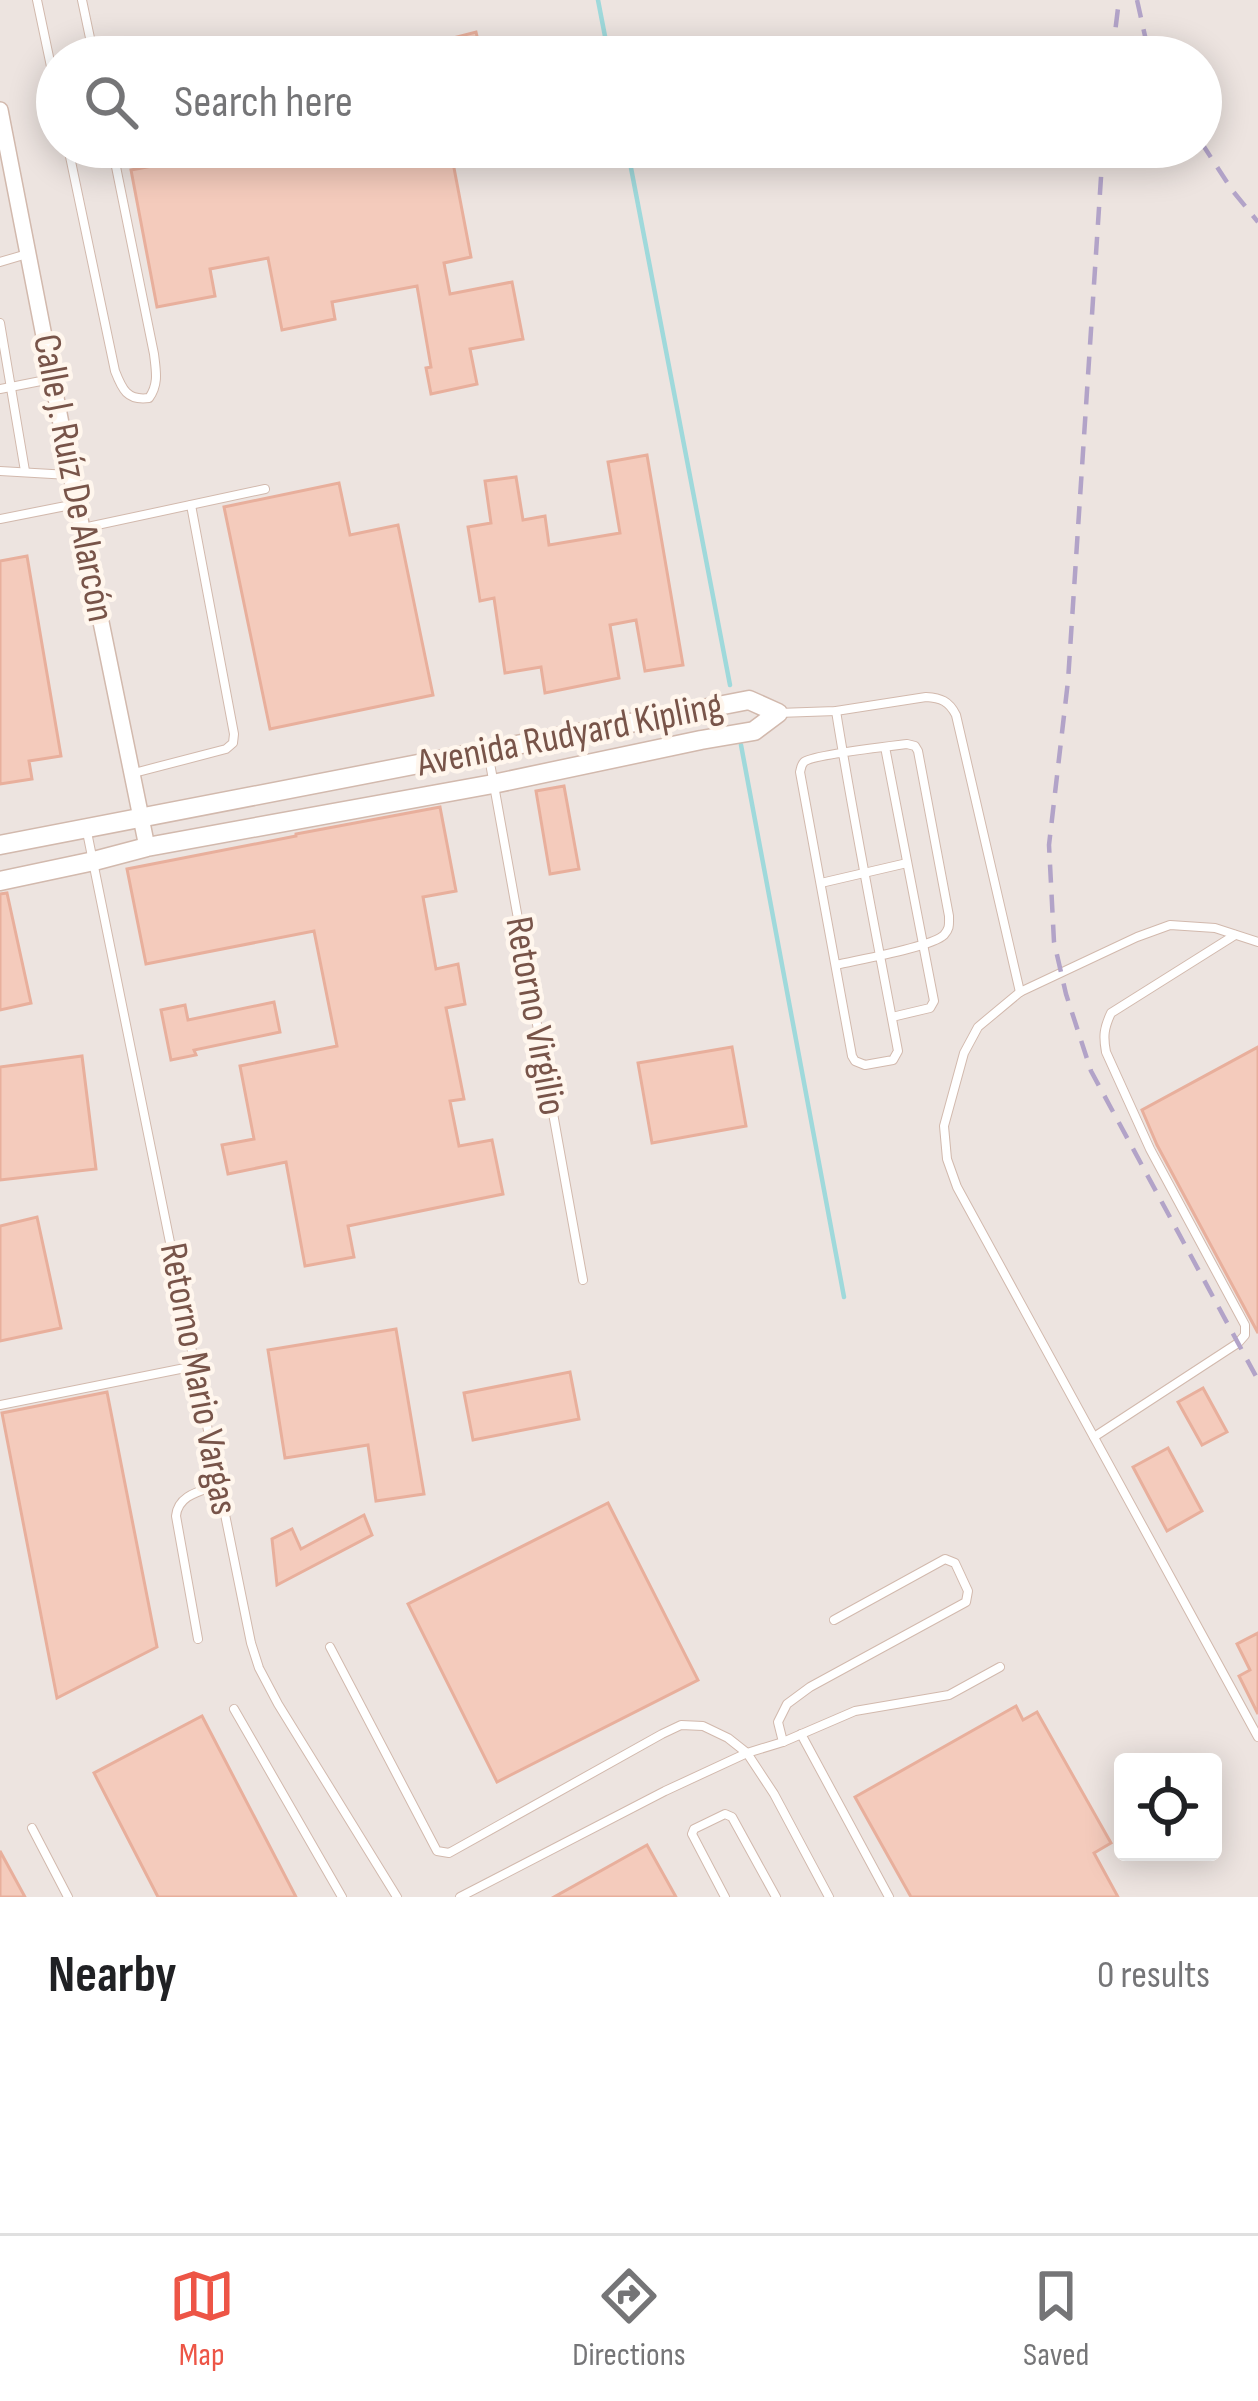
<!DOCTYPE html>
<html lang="en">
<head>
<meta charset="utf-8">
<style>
	:root { --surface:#fff; --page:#f6f6f6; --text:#202124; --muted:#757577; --line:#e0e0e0; --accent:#ed5546 }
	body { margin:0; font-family:"Sofia Sans Condensed",sans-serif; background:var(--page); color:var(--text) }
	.controls { position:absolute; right:36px; bottom:36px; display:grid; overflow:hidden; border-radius:12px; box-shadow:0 6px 30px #0003 }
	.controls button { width:108px; height:108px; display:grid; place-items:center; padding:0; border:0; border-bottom:3px solid var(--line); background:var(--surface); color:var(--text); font:60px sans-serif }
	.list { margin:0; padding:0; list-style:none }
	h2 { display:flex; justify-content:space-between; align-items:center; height:156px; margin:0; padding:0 48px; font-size:51px }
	h2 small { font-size:39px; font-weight:400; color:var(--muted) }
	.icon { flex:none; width:66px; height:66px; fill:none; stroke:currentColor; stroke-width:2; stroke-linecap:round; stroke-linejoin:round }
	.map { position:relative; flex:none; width:1258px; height:1897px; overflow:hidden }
	.search { position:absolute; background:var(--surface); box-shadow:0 6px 30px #0003; left:36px; right:36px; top:36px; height:132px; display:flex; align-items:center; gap:30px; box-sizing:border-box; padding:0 42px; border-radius:66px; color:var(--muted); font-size:45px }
	.sheet { height:336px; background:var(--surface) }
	nav { display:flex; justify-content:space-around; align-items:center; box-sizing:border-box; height:168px; border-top:3px solid var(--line); background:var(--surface); font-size:33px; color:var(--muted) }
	nav a { display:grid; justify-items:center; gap:6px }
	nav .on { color:var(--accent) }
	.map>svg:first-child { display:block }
	.industrial { fill:#ede4e0; fill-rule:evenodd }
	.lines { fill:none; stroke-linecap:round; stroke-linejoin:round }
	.stream { stroke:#9fd9db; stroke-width:4.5 }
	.building { fill:#f4cbbc; stroke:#e8af9c; stroke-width:3 }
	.service-casing { stroke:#d2b9ad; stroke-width:10 }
	.minor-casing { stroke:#d2b9ad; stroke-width:18 }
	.tertiary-casing { stroke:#d2b9ad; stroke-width:21 }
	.service { stroke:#fff; stroke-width:8 }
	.minor { stroke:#fff; stroke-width:15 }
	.tertiary { stroke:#fff; stroke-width:18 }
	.rail { stroke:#b2a3c8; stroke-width:4.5; stroke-dasharray:18 12; stroke-linecap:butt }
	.labels { text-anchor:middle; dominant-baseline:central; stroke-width:9; stroke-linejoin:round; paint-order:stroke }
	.street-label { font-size:39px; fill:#785449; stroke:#fff6ed }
</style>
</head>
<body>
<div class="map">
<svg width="1258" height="1897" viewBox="0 0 1258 1897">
	<rect width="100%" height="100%" fill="#fdf1e6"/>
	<path class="industrial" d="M 0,0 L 1258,0 L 1258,1897 L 0,1897 ZM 57,57 L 1201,57 L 1201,147 L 57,147 ZM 1123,1762 L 1213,1762 L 1213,1852 L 1123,1852 Z"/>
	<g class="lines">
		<g class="stream">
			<path d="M 598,0 L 609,57"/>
			<path d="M 627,147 L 730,685"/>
			<path d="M 741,745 L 844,1297"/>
		</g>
	</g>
	<g class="building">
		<path d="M 476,32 L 482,57 L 449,57 L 445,40 Z"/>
		<path d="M 252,147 L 450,147 L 471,257 L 444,263 L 450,294 L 512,282 L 523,339 L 470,349 L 477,384 L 431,394 L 426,368 L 431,367 L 417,286 L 332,302 L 335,319 L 282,330 L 268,258 L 210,269 L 215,296 L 157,307 L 131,170 Z"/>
		<path d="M 647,455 L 683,665 L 645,671 L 636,620 L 610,625 L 619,678 L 545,693 L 541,667 L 505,673 L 494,598 L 480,601 L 468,527 L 491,523 L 485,481 L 516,477 L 523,520 L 545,516 L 549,545 L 620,533 L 608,462 Z"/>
		<path d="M 339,483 L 350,535 L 398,525 L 433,695 L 270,729 L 224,507 Z"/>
		<path d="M 27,556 L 61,756 L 29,761 L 32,779 L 0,784 L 0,561 Z"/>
		<path d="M 564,786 L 579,869 L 550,874 L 536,791 Z"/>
		<path d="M 440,807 L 456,891 L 423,897 L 436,969 L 458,964 L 465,1004 L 446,1008 L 464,1099 L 450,1101 L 459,1146 L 492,1140 L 503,1194 L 348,1226 L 354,1257 L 305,1266 L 286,1162 L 228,1174 L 222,1145 L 254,1139 L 240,1066 L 337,1046 L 314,931 L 146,964 L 127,869 L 296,836 L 296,834 Z"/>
		<path d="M 7,893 L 31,1003 L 0,1010 L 0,894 Z"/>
		<path d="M 274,1002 L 280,1032 L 194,1050 L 196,1055 L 171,1060 L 161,1010 L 185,1005 L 188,1020 Z"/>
		<path d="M 732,1047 L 746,1126 L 652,1143 L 638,1063 Z"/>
		<path d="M 1258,1047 L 1258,1333 L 1157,1145 L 1142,1110 Z"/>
		<path d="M 82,1056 L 96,1169 L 0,1180 L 0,1067 Z"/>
		<path d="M 37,1217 L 61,1328 L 0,1341 L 0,1226 Z"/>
		<path d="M 396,1329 L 424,1494 L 376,1501 L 368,1445 L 285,1458 L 268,1350 Z"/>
		<path d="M 570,1372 L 579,1419 L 473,1440 L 464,1393 Z"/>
		<path d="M 1203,1388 L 1227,1432 L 1202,1445 L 1178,1402 Z"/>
		<path d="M 107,1392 L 157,1647 L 57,1698 L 2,1413 Z"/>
		<path d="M 1168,1448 L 1202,1511 L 1167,1531 L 1133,1467 Z"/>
		<path d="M 608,1503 L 698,1680 L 497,1782 L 408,1604 Z"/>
		<path d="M 364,1515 L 372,1535 L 277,1585 L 272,1539 L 292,1529 L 301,1549 Z"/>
		<path d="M 1258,1633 L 1258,1714 L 1239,1676 L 1250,1670 L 1237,1644 Z"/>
		<path d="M 1016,1706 L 1023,1720 L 1037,1712 L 1111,1843 L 1094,1853 L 1118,1897 L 911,1897 L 855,1797 Z"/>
		<path d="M 202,1716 L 296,1897 L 158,1897 L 94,1773 Z"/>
		<path d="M 647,1845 L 676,1897 L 554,1897 Z"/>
		<path d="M 0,1851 L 25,1897 L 0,1897 Z"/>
	</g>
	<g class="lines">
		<g class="service-casing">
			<g id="service">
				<path d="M 37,0 L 57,95"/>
				<path d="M 82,0 L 94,57"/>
				<path d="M 68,147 L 115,371 C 122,389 127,401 149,398 C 159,384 156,371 154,354 L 112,147"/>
				<path d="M 0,262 L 27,254"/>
				<path d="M 0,323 L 25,471"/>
				<path d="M 0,389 L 51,379"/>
				<path d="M 0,471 L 69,475"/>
				<path d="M 0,519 L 76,504"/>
				<path d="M 83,528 L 265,489"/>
				<path d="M 836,711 C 854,824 877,938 898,1051 L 893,1060 L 865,1065 L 855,1061 L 852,1056 L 800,772 C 801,769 801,765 804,762 C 811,755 891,746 907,744 L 915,746 L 918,751 L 949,916 C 949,925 950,928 944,935 C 932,947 857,960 836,965"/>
				<path d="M 778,713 L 836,711 L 926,697 C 941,698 949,701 956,715 L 1020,992"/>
				<path d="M 885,747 L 934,1001 L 930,1008 L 892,1017"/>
				<path d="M 488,752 L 583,1280"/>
				<path d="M 134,773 L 226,749 L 233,743 L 234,734 L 191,505"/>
				<path d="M 86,827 L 251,1643 L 259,1668 L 278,1704 L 397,1897"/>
				<path d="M 821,883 L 907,863"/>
				<path d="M 1258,942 L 1215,928 L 1170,925 L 1137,937 L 1020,992 L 978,1027 L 964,1053 L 944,1126 L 947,1159 L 957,1187 L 1258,1737"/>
				<path d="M 0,1405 L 195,1366"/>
				<path d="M 1094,1437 L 1238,1343 L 1245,1335 L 1245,1325 L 1150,1149 L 1106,1052 C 1103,1036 1104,1028 1111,1013 L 1235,935"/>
				<path d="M 198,1639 L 176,1516 C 178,1494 202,1491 220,1484"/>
				<path d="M 330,1647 L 437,1851 L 449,1853 L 662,1734 L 681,1725 L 703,1726 L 728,1738 L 747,1753 L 774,1794 L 829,1897"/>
				<path d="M 234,1709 L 342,1897"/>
				<path d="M 801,1734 L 889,1897"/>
				<path d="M 783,1742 L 778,1722 L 787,1704 L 810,1687 L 966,1602 L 968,1591 L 955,1563 L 945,1559 L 834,1620"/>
				<path d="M 32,1828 L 68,1897"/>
				<path d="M 460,1897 L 665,1791 L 747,1753 L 783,1742 L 855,1711 L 949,1695 L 1000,1667"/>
				<path d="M 725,1897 L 692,1834 L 694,1829 L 725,1814 L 732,1817 L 776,1897"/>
			</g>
		</g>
		<g class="minor-casing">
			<path id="minor" d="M 0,110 L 71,475 L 147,847"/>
		</g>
		<g class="tertiary-casing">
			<path id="tertiary" d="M 0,845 L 749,700 L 778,713 L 754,731 L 701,740 L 493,784 L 147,847 L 94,861 L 0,881"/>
		</g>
		<use href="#service" class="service"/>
		<use href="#minor" class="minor"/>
		<use href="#tertiary" class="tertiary"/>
		<g class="rail">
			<path d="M 1137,0 L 1147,45 L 1153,57"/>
			<path d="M 1112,57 L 1119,0"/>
			<path d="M 1201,142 L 1232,190 L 1258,222"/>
			<path d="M 1103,147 L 1068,681 L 1049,845 L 1054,942 L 1066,994 L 1091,1071 L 1258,1380"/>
		</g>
	</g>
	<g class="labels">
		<g class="street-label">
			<text transform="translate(73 478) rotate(79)">Calle J. Ruíz De Alarcón</text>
			<text transform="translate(570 735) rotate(-11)">Avenida Rudyard Kipling</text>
			<text transform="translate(535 1016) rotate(80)">Retorno Virgilio</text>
			<text transform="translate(198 1379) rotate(79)">Retorno Mario Vargas</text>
		</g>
	</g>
</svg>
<div class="controls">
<button><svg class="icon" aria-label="locate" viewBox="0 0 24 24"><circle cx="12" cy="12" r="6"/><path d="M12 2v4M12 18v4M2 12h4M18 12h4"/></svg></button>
</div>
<div class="search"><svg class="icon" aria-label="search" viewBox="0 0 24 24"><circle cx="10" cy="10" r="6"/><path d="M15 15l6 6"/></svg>Search here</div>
</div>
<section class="sheet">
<h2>Nearby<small>0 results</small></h2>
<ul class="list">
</ul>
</section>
<nav>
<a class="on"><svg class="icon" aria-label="map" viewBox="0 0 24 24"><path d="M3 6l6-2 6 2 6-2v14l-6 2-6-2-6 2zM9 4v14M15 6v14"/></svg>Map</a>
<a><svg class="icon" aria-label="directions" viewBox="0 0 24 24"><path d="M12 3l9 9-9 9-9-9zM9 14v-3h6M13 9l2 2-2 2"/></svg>Directions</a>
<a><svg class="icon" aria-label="saved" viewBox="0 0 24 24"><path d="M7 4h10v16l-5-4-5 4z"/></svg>Saved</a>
</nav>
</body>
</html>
